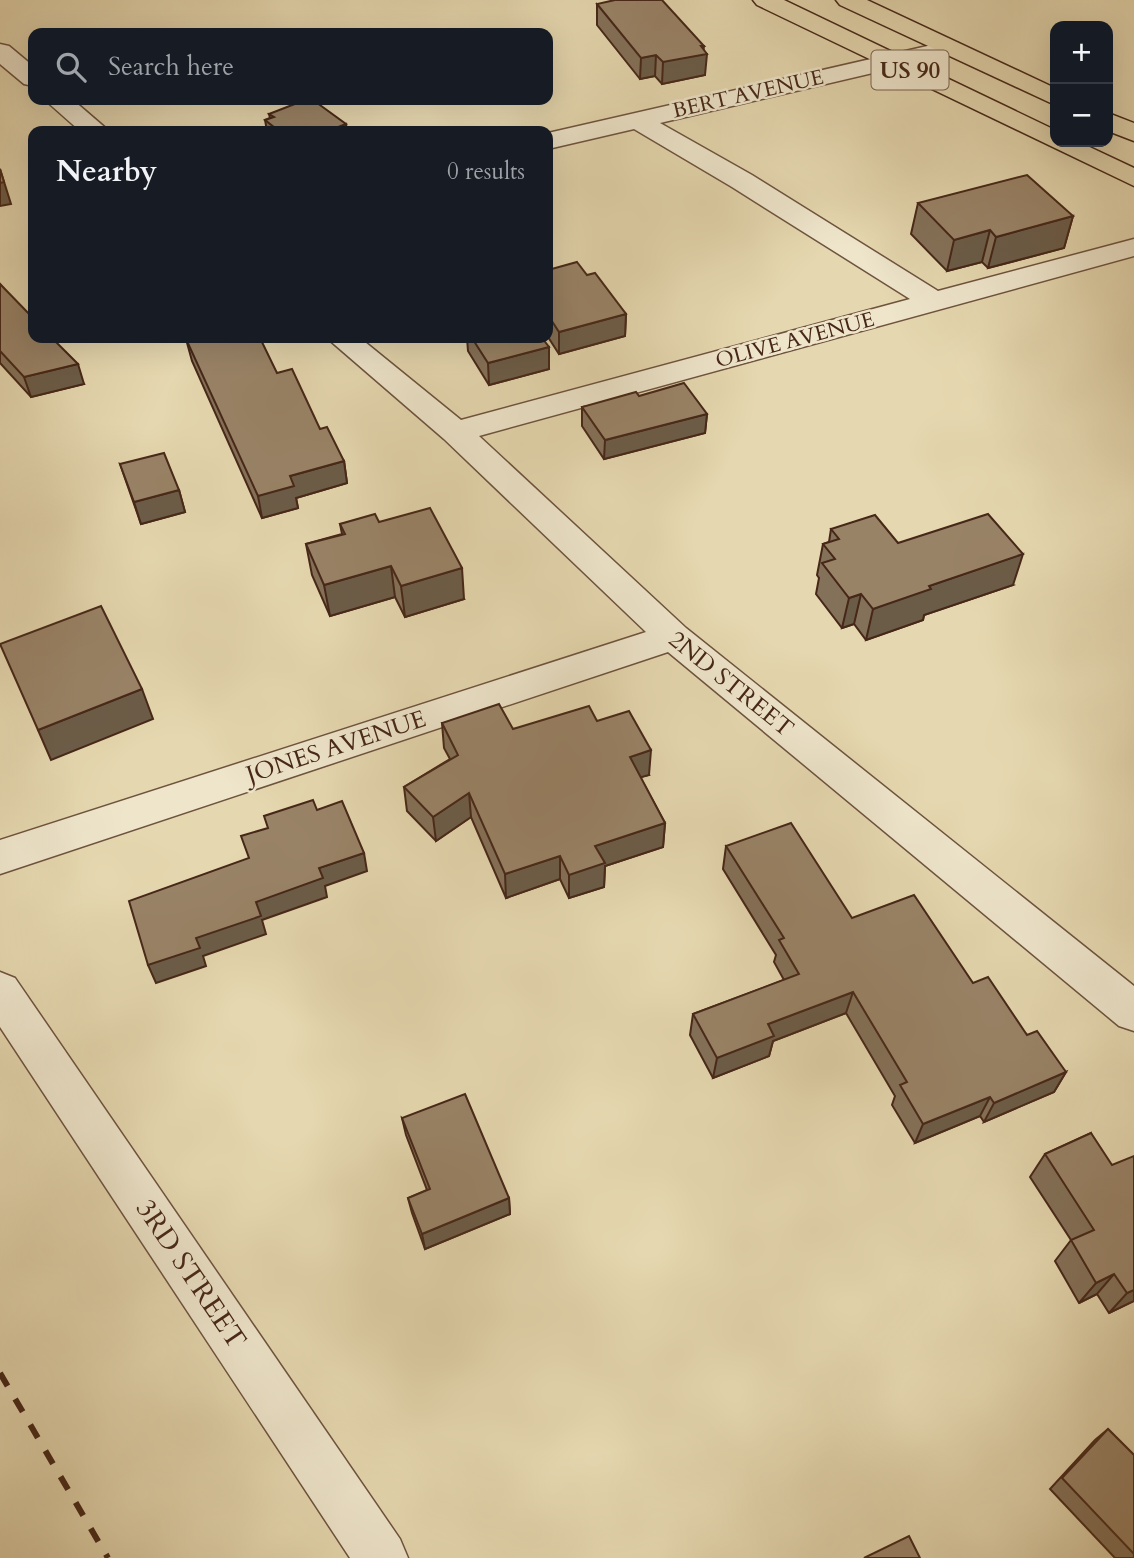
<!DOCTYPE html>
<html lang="en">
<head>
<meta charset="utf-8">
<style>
	:root { --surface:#171b24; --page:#242831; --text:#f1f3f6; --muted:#9ea1a6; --line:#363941 }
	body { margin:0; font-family:Cardo,serif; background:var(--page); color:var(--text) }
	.controls { position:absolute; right:21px; top:21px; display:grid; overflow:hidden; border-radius:14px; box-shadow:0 7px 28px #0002 }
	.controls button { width:63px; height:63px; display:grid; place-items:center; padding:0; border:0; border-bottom:2px solid var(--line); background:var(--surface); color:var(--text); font:35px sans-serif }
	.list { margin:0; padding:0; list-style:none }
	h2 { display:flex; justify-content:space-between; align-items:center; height:91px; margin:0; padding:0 28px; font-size:30px }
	h2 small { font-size:23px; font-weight:400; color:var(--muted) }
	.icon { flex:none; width:38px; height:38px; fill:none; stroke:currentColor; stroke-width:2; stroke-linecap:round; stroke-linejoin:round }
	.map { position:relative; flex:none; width:1134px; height:1558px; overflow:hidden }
	.search { position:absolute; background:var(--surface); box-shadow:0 7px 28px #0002; left:28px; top:28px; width:525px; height:77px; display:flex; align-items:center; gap:18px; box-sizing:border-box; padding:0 24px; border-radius:14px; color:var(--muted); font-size:26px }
	.panel { position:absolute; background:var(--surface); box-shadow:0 7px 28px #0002; left:28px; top:126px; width:525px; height:217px; border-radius:14px }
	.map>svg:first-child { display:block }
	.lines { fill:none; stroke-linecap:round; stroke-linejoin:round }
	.minor-casing { stroke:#6e533e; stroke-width:3 }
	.major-casing { stroke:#462718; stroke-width:3 }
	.minor { fill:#eee5cb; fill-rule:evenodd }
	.major { fill:#e5d7af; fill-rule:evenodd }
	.rail { stroke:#462718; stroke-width:6; stroke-dasharray:15 15; stroke-linecap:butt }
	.wall { fill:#847159; stroke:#462718; stroke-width:2 }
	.shaded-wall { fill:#6b5c48; stroke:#462718; stroke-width:2 }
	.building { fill:#998367; stroke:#462718; stroke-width:2 }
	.labels { text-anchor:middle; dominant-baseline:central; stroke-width:5; stroke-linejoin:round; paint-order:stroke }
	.far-street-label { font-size:21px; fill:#462718; stroke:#eee5cb }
	.shield { fill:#eee5cb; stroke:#78604e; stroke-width:2 }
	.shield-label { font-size:23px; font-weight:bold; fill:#462718 }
	.street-label { font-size:24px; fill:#462718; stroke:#eee5cb }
	.near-street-label { font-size:28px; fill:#462718; stroke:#eee5cb }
</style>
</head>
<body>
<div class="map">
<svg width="1134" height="1558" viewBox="0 0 1134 1558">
	<rect width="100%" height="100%" fill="#e5d7af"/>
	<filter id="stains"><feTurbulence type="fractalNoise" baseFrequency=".00286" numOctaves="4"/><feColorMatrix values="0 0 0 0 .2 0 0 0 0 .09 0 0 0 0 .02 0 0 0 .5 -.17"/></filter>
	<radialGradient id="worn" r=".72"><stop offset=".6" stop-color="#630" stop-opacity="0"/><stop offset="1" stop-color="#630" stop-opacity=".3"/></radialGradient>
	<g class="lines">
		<g class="minor-casing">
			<g id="minor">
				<path d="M 949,41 L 958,43 L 961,48 L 958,53 L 660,123 L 752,175 L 938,291 L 1134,239 L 1134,256 L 479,436 L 686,628 L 1134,986 L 1134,1031 L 1119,1026 L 668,652 L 0,874 L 0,840 L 646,632 L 444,439 L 327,338 L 360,338 L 461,420 L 910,299 L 732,187 L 634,129 L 548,149 L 548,133 Z"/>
				<path d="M 0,44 L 9,46 L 33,66 L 33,86 L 24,84 L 0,64 Z"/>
				<path d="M 45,100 L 73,100 L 109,131 L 80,131 Z"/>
				<path d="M 0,972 L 15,978 L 400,1539 L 408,1558 L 350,1558 L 0,1027 Z"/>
			</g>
		</g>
		<g class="major-casing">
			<g id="major">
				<path d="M 753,0 L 784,0 L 1055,130 L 1055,142 L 1079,142 L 1134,168 L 1134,186 L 757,5 Z"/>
				<path d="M 836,0 L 867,0 L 1055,88 L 1055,105 L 840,5 Z"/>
				<path d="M 1108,113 L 1134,123 L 1134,141 L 1108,131 Z"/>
			</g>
		</g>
		<use href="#minor" class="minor"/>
		<use href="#major" class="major"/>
		<path class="rail" d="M 0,1373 L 108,1558"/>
	</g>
	<g class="wall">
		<path d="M 597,4 L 703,49 L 705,75 L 662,84 L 655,76 L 640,79 L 597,25 Z"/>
		<path d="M 269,114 L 347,131 L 267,131 L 265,120 L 270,118 Z"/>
		<path d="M 918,203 L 1073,216 L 1064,248 L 988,268 L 982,262 L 947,271 L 911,234 Z"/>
		<path d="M 548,270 L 587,275 L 626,314 L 625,336 L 559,354 L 548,337 Z"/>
		<path d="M 0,284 L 84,384 L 31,397 L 0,363 Z"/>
		<path d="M 467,338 L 542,338 L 549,369 L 489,385 L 468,351 Z"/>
		<path d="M 186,339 L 277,373 L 344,461 L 347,483 L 296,498 L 298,508 L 262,518 L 192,361 Z"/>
		<path d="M 639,396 L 707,414 L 705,433 L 604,459 L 582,426 L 582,407 Z"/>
		<path d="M 120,464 L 179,490 L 185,512 L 141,524 Z"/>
		<path d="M 379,522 L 464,599 L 405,617 L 395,597 L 330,616 L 312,575 L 306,544 L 342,534 L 340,524 Z"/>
		<path d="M 831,529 L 898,543 L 1013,585 L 924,615 L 923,620 L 866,640 L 854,624 L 842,628 L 816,594 L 819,578 L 817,575 L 823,544 L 829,542 Z"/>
		<path d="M 597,721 L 649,775 L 640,777 L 665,823 L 663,847 L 605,866 L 604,887 L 569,898 L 560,879 L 506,898 L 471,817 L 436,841 L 407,811 L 404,787 L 450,759 L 444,748 L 442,723 L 513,729 Z"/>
		<path d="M 726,846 L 852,918 L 973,983 L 1066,1072 L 1054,1092 L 984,1122 L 980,1116 L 915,1143 L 892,1105 L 895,1096 L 846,1013 L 773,1041 L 769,1056 L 713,1078 L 690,1035 L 693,1014 L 784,980 L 774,962 L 776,955 L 723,869 Z"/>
		<path d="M 402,1118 L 509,1198 L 510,1214 L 425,1249 L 412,1213 L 408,1198 L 427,1190 L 406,1135 Z"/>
		<path d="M 1091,1133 L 1134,1301 L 1109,1313 L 1097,1294 L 1079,1303 L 1055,1261 L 1071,1240 L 1030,1177 L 1045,1154 Z"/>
		<path d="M 1108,1429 L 1134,1455 L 1134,1558 L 1115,1558 L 1050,1489 L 1095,1440 Z"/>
	</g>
	<g class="shaded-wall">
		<path d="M 701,46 L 704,46 L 703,54 L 707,54 L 705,75 L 662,84 L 663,62 Z"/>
		<path d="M 656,55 L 655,76 L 640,79 L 641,58 Z"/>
		<path d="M 346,124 L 347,131 L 328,131 Z"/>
		<path d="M 0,169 L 11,204 L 0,206 Z"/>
		<path d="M 1073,216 L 1064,248 L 988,268 L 996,237 Z"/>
		<path d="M 990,230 L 982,262 L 947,271 L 954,240 Z"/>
		<path d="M 626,314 L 625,336 L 559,354 L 559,332 Z"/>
		<path d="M 549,347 L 549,369 L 489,385 L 488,363 Z"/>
		<path d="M 78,364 L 84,384 L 31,397 L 24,377 Z"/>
		<path d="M 707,414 L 705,433 L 604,459 L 605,440 Z"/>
		<path d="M 344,461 L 347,483 L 296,498 L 298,508 L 262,518 L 258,496 L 290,476 Z"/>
		<path d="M 179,490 L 185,512 L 141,524 L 134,502 Z"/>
		<path d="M 1023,554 L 1013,585 L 924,615 L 923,620 L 866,640 L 873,609 L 929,586 Z"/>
		<path d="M 391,566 L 395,597 L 330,616 L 324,585 Z"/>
		<path d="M 462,568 L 464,599 L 405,617 L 401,586 Z"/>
		<path d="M 861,594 L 854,624 L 842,628 L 849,598 Z"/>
		<path d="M 142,689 L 153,719 L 51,760 L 38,730 Z"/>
		<path d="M 651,750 L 649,775 L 628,781 L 630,757 Z"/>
		<path d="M 469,793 L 471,817 L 436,841 L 433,817 Z"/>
		<path d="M 665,823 L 663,847 L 605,866 L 604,887 L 569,898 L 569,875 L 595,846 Z"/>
		<path d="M 364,853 L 367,871 L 325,886 L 327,897 L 262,920 L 266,934 L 203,956 L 206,966 L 156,983 L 148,965 L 196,938 L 256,902 L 319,868 Z"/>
		<path d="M 560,856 L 560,879 L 506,898 L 505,874 Z"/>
		<path d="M 853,992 L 846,1013 L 773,1041 L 769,1056 L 713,1078 L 717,1058 L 768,1024 Z"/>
		<path d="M 1066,1072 L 1054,1092 L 984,1122 L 994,1103 Z"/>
		<path d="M 990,1097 L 980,1116 L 915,1143 L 923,1124 Z"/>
		<path d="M 509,1198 L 510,1214 L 425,1249 L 422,1234 Z"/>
		<path d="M 1114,1274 L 1097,1294 L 1079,1303 L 1096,1283 Z"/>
		<path d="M 1134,1290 L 1134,1301 L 1109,1313 L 1127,1293 Z"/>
	</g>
	<g class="building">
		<path d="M 615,0 L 662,0 L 704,46 L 701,46 L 707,54 L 663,62 L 656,55 L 641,58 L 597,4 Z"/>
		<path d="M 305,100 L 313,100 L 346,124 L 328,131 L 279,131 L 265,120 L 274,117 L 269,114 Z"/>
		<path d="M 0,169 L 4,182 L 0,183 Z"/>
		<path d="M 1027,175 L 1073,216 L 996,237 L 990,230 L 954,240 L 918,203 Z"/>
		<path d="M 577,262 L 587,275 L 595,273 L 626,314 L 559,332 L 548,315 L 548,270 Z"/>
		<path d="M 0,284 L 33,318 L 33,338 L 52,338 L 78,364 L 24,377 L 0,351 Z"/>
		<path d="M 192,338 L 260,338 L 277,373 L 292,369 L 320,429 L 327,427 L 344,461 L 290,476 L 294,486 L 258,496 L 186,339 Z"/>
		<path d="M 472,338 L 542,338 L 549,347 L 488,363 Z"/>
		<path d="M 684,383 L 707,414 L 605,440 L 582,407 L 636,392 L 639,396 Z"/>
		<path d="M 164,453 L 179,490 L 134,502 L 120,464 Z"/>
		<path d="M 430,508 L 462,568 L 401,586 L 391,566 L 324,585 L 306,544 L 345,534 L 340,524 L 375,514 L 379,522 Z"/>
		<path d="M 988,514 L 1023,554 L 929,586 L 931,589 L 873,609 L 861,594 L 849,598 L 822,563 L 835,559 L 823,544 L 839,539 L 831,529 L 875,515 L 898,543 Z"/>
		<path d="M 101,606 L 142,689 L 38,730 L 0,644 Z"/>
		<path d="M 499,704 L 513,729 L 589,706 L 597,721 L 629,711 L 651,750 L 630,757 L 665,823 L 595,846 L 605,863 L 569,875 L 560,856 L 505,874 L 469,793 L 433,817 L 404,787 L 458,755 L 442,723 Z"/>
		<path d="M 313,800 L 317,810 L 342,801 L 364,853 L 319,868 L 323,878 L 256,902 L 261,916 L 196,938 L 200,948 L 148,965 L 129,901 L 249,858 L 241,836 L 268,828 L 264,816 Z"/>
		<path d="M 791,823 L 852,918 L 914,895 L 973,983 L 988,977 L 1027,1035 L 1037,1031 L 1066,1072 L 994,1103 L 990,1097 L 923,1124 L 900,1085 L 907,1082 L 853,992 L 768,1024 L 774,1036 L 717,1058 L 693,1014 L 799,974 L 779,940 L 784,938 L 726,846 Z"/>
		<path d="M 465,1094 L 509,1198 L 422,1234 L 408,1198 L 430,1189 L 402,1118 Z"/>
		<path d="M 1091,1133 L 1112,1165 L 1134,1156 L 1134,1290 L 1127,1293 L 1114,1274 L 1096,1283 L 1071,1240 L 1094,1230 L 1045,1154 Z"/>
		<path d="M 1108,1429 L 1134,1455 L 1134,1554 L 1062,1478 Z"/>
		<path d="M 909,1536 L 920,1558 L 864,1558 Z"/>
	</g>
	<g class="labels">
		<g class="far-street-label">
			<text transform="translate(748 94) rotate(-13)">BERT AVENUE</text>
			<text transform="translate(795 340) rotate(-15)">OLIVE AVENUE</text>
		</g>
		<rect class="shield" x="871.5" y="50.5" width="77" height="39" rx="5"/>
		<g class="shield-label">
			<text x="910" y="70">US 90</text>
		</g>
		<g class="street-label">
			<text transform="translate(731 684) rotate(39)">2ND STREET</text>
			<text transform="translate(336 747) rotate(-18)">JONES AVENUE</text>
		</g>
		<g class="near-street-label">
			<text transform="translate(191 1274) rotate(56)">3RD STREET</text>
		</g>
	</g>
	<rect width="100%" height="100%" filter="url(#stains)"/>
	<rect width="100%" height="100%" fill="url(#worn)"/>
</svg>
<div class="controls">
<button>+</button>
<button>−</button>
</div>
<div class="search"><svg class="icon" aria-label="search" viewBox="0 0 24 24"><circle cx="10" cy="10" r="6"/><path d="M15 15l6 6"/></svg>Search here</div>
<section class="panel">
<h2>Nearby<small>0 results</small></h2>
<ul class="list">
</ul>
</section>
</div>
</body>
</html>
